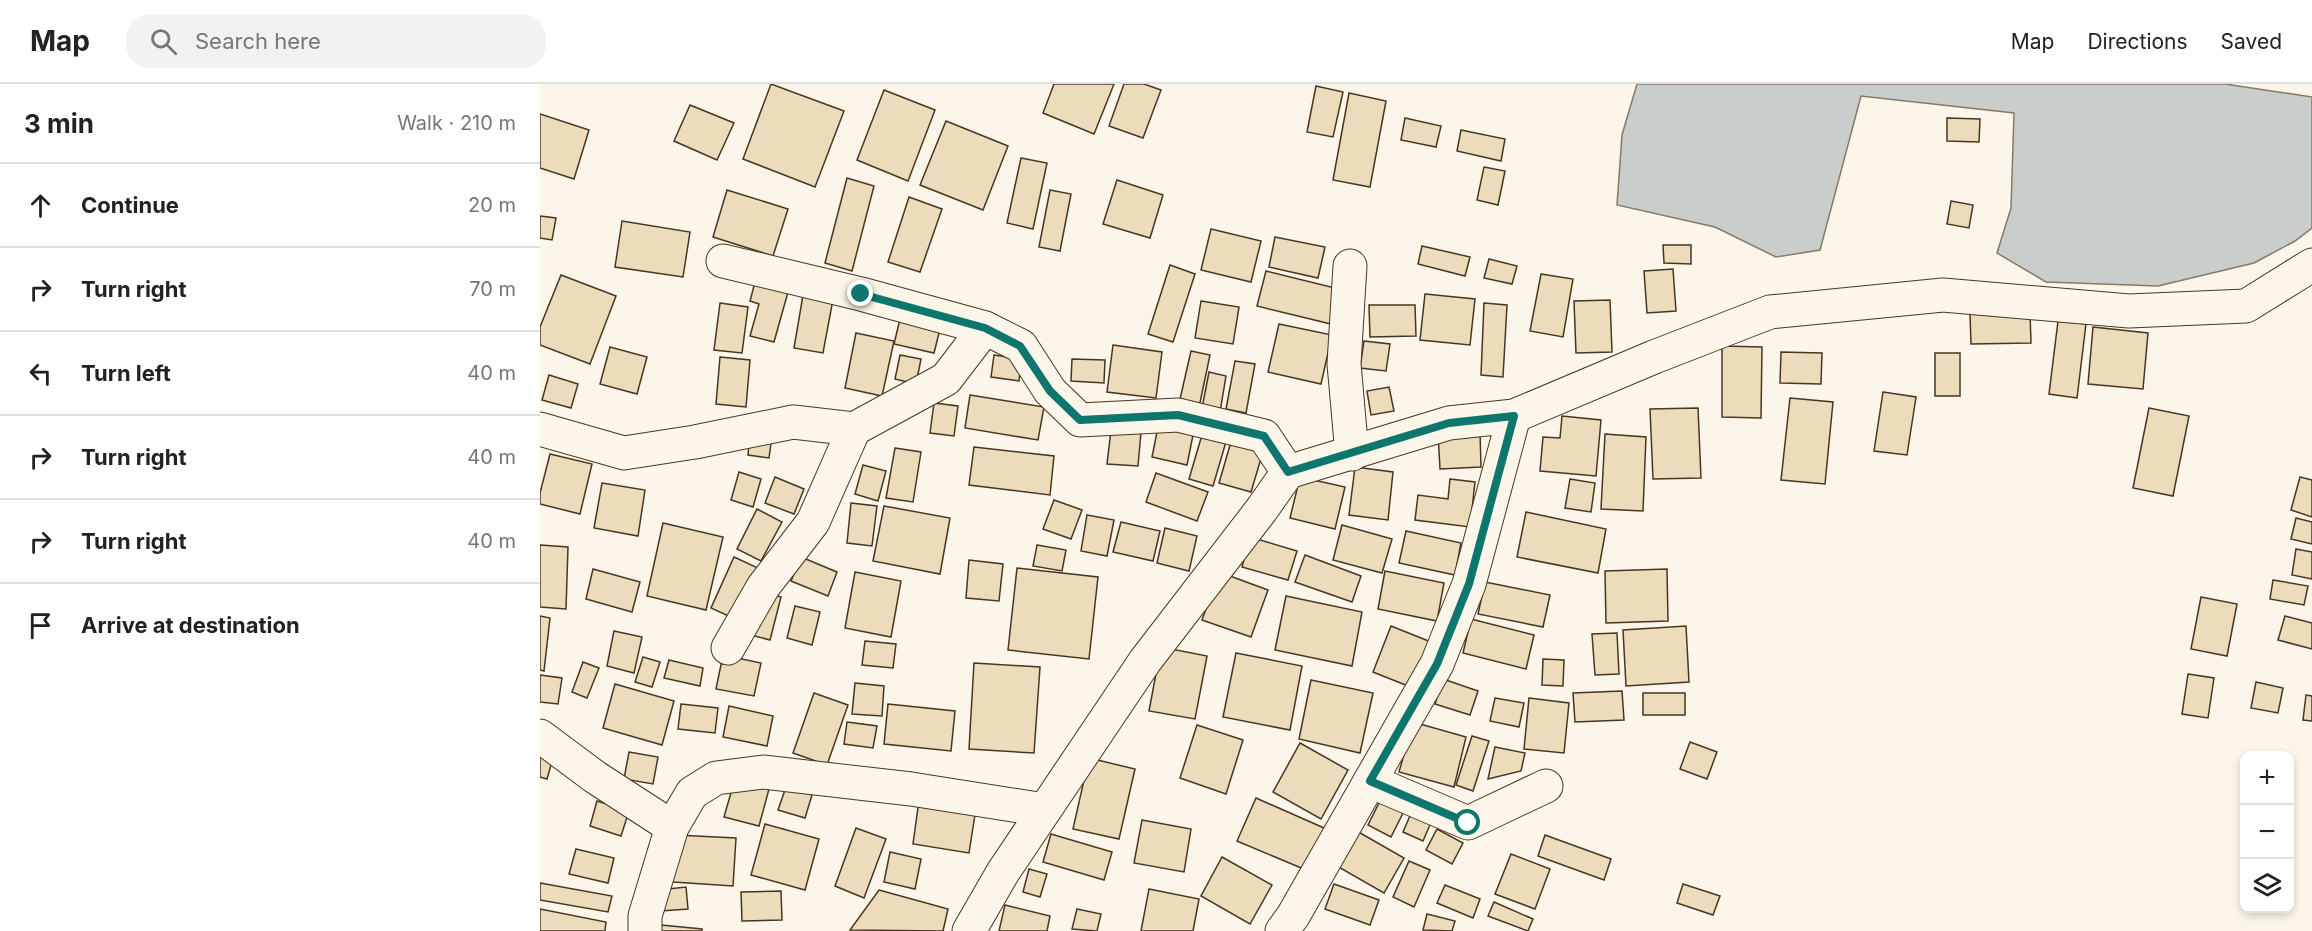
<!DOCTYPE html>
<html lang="en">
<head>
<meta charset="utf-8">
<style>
	:root { --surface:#fff; --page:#f2f2f2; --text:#222; --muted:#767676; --line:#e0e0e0 }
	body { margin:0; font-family:Inter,sans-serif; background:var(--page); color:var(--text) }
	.controls { position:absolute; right:18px; bottom:18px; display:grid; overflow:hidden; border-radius:12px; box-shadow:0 3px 9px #0003 }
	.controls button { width:54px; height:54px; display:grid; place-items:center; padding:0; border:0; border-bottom:2px solid var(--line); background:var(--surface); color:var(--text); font:30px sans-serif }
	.stop { position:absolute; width:18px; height:18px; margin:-14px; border:4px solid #0f766e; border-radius:50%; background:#fff }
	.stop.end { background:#0f766e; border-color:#fff; box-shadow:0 2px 6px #0008 }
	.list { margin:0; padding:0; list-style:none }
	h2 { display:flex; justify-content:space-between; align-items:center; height:78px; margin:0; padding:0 24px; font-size:26px }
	h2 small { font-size:20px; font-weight:400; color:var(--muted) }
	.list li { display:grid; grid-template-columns:39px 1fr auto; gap:18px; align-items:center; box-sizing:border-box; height:84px; padding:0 24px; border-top:2px solid var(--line) }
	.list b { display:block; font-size:22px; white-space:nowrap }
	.list em { font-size:20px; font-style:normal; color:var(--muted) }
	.icon { flex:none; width:33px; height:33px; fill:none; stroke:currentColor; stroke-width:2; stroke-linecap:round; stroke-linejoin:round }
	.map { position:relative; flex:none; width:1772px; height:847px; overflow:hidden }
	header { display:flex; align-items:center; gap:36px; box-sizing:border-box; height:84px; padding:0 30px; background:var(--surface); border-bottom:2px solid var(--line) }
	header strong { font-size:28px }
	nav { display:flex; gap:33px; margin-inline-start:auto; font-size:21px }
	.search { width:420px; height:54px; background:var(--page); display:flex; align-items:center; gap:15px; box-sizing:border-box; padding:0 21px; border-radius:24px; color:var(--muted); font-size:22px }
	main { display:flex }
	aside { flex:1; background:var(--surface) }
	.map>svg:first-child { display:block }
	.water { fill:#c9cecd; stroke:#887966; stroke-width:1.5 }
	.building { fill:#ecdcbc; stroke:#4a3520; stroke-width:1.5 }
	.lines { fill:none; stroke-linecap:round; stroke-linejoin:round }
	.minor-casing { stroke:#4a3520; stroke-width:35 }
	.minor { stroke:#fbf6e9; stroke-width:33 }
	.route { stroke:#0f766e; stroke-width:8 }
</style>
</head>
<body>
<header>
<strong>Map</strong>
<div class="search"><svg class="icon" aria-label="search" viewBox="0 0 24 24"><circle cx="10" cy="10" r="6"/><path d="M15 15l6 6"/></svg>Search here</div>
<nav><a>Map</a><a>Directions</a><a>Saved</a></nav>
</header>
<main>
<aside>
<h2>3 min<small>Walk · 210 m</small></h2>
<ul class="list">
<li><svg class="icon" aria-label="ahead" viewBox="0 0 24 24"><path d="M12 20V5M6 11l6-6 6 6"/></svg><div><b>Continue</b></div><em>20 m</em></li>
<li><svg class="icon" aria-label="right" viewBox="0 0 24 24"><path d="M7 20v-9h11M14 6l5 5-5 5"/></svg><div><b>Turn right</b></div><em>70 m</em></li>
<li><svg class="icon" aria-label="left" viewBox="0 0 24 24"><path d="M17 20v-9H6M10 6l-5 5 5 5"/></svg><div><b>Turn left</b></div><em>40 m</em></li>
<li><svg class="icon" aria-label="right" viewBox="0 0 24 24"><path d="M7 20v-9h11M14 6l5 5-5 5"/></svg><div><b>Turn right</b></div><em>40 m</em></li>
<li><svg class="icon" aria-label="right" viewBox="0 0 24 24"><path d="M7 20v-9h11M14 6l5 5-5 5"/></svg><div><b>Turn right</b></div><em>40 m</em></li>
<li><svg class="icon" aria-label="arrive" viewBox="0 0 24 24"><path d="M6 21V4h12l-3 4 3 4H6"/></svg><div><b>Arrive at destination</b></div></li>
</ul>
</aside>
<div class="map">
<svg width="1772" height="847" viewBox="0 0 1772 847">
	<rect width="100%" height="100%" fill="#fbf6e9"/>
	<path class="water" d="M 1097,0 L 1685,0 L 1772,13 L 1772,144 L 1755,157 L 1714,179 L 1618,202 L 1506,198 L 1457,169 L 1471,124 L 1474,29 L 1321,12 L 1280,166 L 1236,173 L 1175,143 L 1077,121 L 1082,51 Z"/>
	<g class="building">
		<path d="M 231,0 L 304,27 L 275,103 L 203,75 Z"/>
		<path d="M 514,0 L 574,0 L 554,50 L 503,29 Z"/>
		<path d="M 584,0 L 604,0 L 621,6 L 603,54 L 569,42 Z"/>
		<path d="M 776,2 L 803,8 L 793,53 L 767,48 Z"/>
		<path d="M 344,6 L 395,26 L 368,97 L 317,76 Z"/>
		<path d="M 809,9 L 846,17 L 830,103 L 793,96 Z"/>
		<path d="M 150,21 L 194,39 L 177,76 L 134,57 Z"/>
		<path d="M 0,30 L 49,46 L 34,95 L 0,84 Z"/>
		<path d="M 865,34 L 901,42 L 896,63 L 861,56 Z"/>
		<path d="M 1407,34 L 1440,35 L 1439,58 L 1407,57 Z"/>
		<path d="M 406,37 L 468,62 L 443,126 L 380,101 Z"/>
		<path d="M 921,46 L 965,55 L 961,77 L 917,67 Z"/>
		<path d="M 481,74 L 507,79 L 493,145 L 467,139 Z"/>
		<path d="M 944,83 L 965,87 L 958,121 L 937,116 Z"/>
		<path d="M 307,94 L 334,102 L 312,187 L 285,179 Z"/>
		<path d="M 577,96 L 623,111 L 610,154 L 563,140 Z"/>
		<path d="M 187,106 L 248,125 L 233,172 L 173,153 Z"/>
		<path d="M 510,106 L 531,110 L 520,167 L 499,163 Z"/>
		<path d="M 369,113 L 402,125 L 380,188 L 348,178 Z"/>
		<path d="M 1411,117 L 1433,121 L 1429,144 L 1407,140 Z"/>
		<path d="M 0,132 L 16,134 L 12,156 L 0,154 Z"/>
		<path d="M 82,137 L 150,148 L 143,193 L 75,183 Z"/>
		<path d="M 671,145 L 721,157 L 711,198 L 661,186 Z"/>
		<path d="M 735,153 L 785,163 L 778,194 L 729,183 Z"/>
		<path d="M 1123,161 L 1151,161 L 1151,180 L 1124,179 Z"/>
		<path d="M 882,162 L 930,173 L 925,192 L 878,180 Z"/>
		<path d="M 949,175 L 977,182 L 972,200 L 944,194 Z"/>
		<path d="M 630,181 L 655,190 L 633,258 L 608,250 Z"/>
		<path d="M 1133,185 L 1136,227 L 1107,229 L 1104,187 Z"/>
		<path d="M 726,187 L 799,205 L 791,240 L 717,222 Z"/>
		<path d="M 1001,190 L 1033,195 L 1023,253 L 990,247 Z"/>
		<path d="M 21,191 L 76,212 L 50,280 L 0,261 L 0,243 Z"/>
		<path d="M 215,198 L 248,208 L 234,258 L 210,252 L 219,220 L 210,217 Z"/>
		<path d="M 264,205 L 294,210 L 283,269 L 254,264 Z"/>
		<path d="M 885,210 L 935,215 L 930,261 L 880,256 Z"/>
		<path d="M 1070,216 L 1072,268 L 1036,269 L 1034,217 Z"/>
		<path d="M 661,217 L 699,223 L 693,260 L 655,254 Z"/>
		<path d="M 180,219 L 208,223 L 202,269 L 174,266 Z"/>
		<path d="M 944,219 L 967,221 L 963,293 L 941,291 Z"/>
		<path d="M 829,221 L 875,221 L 876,252 L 830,253 Z"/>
		<path d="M 1490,229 L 1491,259 L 1431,260 L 1430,230 Z"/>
		<path d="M 361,231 L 401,241 L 394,269 L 354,260 Z"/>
		<path d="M 1518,237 L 1546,240 L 1537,314 L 1509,310 Z"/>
		<path d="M 739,240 L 792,251 L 781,300 L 728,288 Z"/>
		<path d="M 1553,243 L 1608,249 L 1603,305 L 1548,300 Z"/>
		<path d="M 316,249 L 354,257 L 342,312 L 305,304 Z"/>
		<path d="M 824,257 L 850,260 L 846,287 L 820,284 Z"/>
		<path d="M 573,261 L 622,268 L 616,314 L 567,308 Z"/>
		<path d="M 1182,262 L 1222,263 L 1221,334 L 1182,333 Z"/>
		<path d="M 70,263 L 107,273 L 97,310 L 60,300 Z"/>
		<path d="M 651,267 L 670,271 L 658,328 L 638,324 Z"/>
		<path d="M 1241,268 L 1282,269 L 1281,300 L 1240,299 Z"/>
		<rect x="1395" y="269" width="25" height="43"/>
		<path d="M 360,271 L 381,275 L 376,300 L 355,295 Z"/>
		<path d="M 454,271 L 481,275 L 479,297 L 451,293 Z"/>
		<path d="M 180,273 L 210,276 L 206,323 L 176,320 Z"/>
		<path d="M 532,275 L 565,276 L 564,299 L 531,297 Z"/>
		<path d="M 695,277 L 715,280 L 706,329 L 686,325 Z"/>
		<path d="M 669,288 L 686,292 L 680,328 L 662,324 Z"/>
		<path d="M 9,291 L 38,300 L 31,324 L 2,316 Z"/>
		<path d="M 849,303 L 854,327 L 831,331 L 827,307 Z"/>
		<path d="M 1343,308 L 1376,313 L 1367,371 L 1334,367 Z"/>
		<path d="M 430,311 L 504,323 L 498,356 L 425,344 Z"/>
		<path d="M 1250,314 L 1293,318 L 1285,400 L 1241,396 Z"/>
		<path d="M 394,319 L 418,322 L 414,352 L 390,349 Z"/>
		<path d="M 1158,324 L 1161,394 L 1113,395 L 1110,325 Z"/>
		<path d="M 1609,324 L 1649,332 L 1633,412 L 1593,404 Z"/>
		<path d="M 1022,332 L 1061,336 L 1056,392 L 1000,387 L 1003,353 L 1020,354 Z"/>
		<path d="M 619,338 L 654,346 L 647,381 L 612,373 Z"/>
		<path d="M 664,344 L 688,351 L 673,402 L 649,395 Z"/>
		<path d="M 571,346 L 601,348 L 598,382 L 567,380 Z"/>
		<path d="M 940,348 L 941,383 L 900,385 L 898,349 Z"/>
		<path d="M 210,349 L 232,352 L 229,374 L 208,371 Z"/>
		<path d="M 1065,350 L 1106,353 L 1103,427 L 1061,425 Z"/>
		<path d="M 693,351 L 725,361 L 711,408 L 679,399 Z"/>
		<path d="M 434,363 L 514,372 L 510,411 L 429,401 Z"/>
		<path d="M 355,364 L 381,368 L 373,418 L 346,414 Z"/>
		<path d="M 10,370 L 52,380 L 40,430 L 0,420 L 0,409 Z"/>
		<path d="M 323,381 L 346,387 L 338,417 L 315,410 Z"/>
		<path d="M 815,383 L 853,388 L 848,436 L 809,431 Z"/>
		<path d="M 199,388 L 221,395 L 213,423 L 191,416 Z"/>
		<path d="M 616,389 L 668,408 L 657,437 L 606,418 Z"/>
		<path d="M 235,393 L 264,405 L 254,430 L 225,419 Z"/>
		<path d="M 760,393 L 805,403 L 795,445 L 750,434 Z"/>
		<path d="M 1760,393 L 1772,396 L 1772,433 L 1751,426 Z"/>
		<path d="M 910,395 L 935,398 L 930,443 L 875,436 L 878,411 L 908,415 Z"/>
		<path d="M 1030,395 L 1055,399 L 1051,428 L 1025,424 Z"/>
		<path d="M 62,399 L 105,406 L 98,452 L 54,444 Z"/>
		<path d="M 514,416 L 542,426 L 531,455 L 503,445 Z"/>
		<path d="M 311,419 L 337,422 L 332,462 L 307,459 Z"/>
		<path d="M 344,422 L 410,434 L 400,490 L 333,477 Z"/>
		<path d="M 217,425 L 242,438 L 221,477 L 197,465 Z"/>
		<path d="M 986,428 L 1066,445 L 1058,489 L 977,473 Z"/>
		<path d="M 547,431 L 574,436 L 567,472 L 541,467 Z"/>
		<path d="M 1756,434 L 1772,438 L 1772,460 L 1751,455 Z"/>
		<path d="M 581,438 L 620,447 L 613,477 L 573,468 Z"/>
		<path d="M 123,439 L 183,453 L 166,526 L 107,512 Z"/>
		<path d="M 802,441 L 852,455 L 842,489 L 793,476 Z"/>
		<path d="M 625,444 L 657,452 L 649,487 L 617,479 Z"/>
		<path d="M 866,447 L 921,459 L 915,491 L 859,479 Z"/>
		<path d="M 710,453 L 757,467 L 748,496 L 702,483 Z"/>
		<path d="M 0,461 L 28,463 L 26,525 L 0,523 Z"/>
		<path d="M 497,461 L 526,466 L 522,487 L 493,482 Z"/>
		<path d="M 1756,465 L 1772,468 L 1772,495 L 1752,491 Z"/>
		<path d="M 765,471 L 821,492 L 812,518 L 755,498 Z"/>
		<path d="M 194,473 L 218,484 L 195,535 L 171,524 Z"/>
		<path d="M 261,473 L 297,488 L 288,512 L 251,497 Z"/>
		<path d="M 429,476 L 463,480 L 459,517 L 426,514 Z"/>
		<path d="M 477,484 L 558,493 L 549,575 L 468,566 Z"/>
		<path d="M 53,485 L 100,498 L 92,528 L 46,515 Z"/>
		<path d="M 1127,485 L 1128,537 L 1066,539 L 1065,487 Z"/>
		<path d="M 845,487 L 904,499 L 897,537 L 838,525 Z"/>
		<path d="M 315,488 L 361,497 L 351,553 L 305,544 Z"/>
		<path d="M 679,488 L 728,506 L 711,553 L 662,536 Z"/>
		<path d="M 1733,496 L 1768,502 L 1764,521 L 1730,515 Z"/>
		<path d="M 945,498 L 1010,511 L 1003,543 L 938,530 Z"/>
		<path d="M 222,508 L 241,513 L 230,556 L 211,551 Z"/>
		<path d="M 746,512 L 822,528 L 812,582 L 735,566 Z"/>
		<path d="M 1661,513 L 1697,520 L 1687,572 L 1651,565 Z"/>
		<path d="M 255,522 L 280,528 L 272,561 L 247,554 Z"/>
		<path d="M 0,532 L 10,534 L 4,587 L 0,586 Z"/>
		<path d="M 1745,532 L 1772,539 L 1772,565 L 1738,556 Z"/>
		<path d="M 931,535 L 994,551 L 986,585 L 923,569 Z"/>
		<path d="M 851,542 L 891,558 L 873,604 L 833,588 Z"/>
		<path d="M 1146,542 L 1149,598 L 1086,602 L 1083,546 Z"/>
		<path d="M 74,547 L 102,553 L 94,589 L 67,582 Z"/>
		<path d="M 1077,549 L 1079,590 L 1055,591 L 1052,550 Z"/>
		<path d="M 325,557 L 356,560 L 353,584 L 322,581 Z"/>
		<path d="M 621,563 L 667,572 L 655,635 L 609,627 Z"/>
		<path d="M 696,569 L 762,582 L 750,646 L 683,633 Z"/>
		<path d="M 183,571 L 221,579 L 214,612 L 176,605 Z"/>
		<path d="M 103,573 L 120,578 L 112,603 L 95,598 Z"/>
		<path d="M 1003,575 L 1024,576 L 1023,602 L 1002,601 Z"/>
		<path d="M 129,576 L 163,584 L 160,602 L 124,594 Z"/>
		<path d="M 43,578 L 59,584 L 47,614 L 32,608 Z"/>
		<path d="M 434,579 L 500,583 L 494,669 L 429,665 Z"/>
		<path d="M 1648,590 L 1674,594 L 1668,634 L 1642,630 Z"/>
		<path d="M 0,591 L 22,594 L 18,620 L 0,618 Z"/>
		<path d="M 903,595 L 938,607 L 930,631 L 895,620 Z"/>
		<path d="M 771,596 L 833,609 L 820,669 L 759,655 Z"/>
		<path d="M 1716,598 L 1743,604 L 1738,629 L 1711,624 Z"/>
		<path d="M 315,599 L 344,602 L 342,632 L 312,630 Z"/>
		<path d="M 75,600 L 134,617 L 122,661 L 63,644 Z"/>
		<path d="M 1082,607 L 1084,636 L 1035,638 L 1033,609 Z"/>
		<path d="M 274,609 L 308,621 L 287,681 L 253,669 Z"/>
		<rect x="1103" y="609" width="42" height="22"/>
		<path d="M 1766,611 L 1772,612 L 1772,637 L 1763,636 Z"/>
		<path d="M 955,614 L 984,619 L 979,643 L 950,637 Z"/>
		<path d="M 989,614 L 1029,619 L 1024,669 L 984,665 Z"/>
		<path d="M 141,620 L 178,624 L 175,649 L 138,645 Z"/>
		<path d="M 348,620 L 415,627 L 411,667 L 344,660 Z"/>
		<path d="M 189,622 L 233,632 L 227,662 L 183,653 Z"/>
		<path d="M 307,638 L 337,642 L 333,664 L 304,660 Z"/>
		<path d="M 873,638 L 926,653 L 914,703 L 859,688 Z"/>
		<path d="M 657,641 L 703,656 L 686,710 L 640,694 Z"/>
		<path d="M 0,646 L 19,652 L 7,695 L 0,693 Z"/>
		<path d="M 932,652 L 949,657 L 933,707 L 916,701 Z"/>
		<path d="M 1150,658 L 1177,668 L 1167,695 L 1140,685 Z"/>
		<path d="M 760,659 L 808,686 L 781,735 L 733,708 Z"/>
		<path d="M 955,663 L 985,669 L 981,687 L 948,695 Z"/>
		<path d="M 89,668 L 118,673 L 113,700 L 84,695 Z"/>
		<path d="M 549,674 L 595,685 L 579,755 L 533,745 Z"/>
		<path d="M 195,695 L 229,705 L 219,742 L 184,733 Z"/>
		<path d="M 246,703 L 272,711 L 265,734 L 238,726 Z"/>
		<path d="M 843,711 L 866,723 L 851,753 L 828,741 Z"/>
		<path d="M 716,714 L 784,744 L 766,786 L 697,757 Z"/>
		<path d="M 379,716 L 436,724 L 429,769 L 373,760 Z"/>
		<path d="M 57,717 L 89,727 L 81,752 L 50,742 Z"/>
		<path d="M 875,720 L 895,729 L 883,757 L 863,748 Z"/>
		<path d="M 602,736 L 651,745 L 644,788 L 594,779 Z"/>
		<path d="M 225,740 L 279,755 L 265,806 L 211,791 Z"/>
		<path d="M 316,744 L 346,755 L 324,814 L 295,802 Z"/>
		<path d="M 897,745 L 923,759 L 912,780 L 886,766 Z"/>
		<path d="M 815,746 L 864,774 L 844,809 L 795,781 Z"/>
		<path d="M 511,750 L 572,768 L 564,796 L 503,778 Z"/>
		<path d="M 136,751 L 196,754 L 193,802 L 133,798 Z"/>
		<path d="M 1005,751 L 1071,775 L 1064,796 L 998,772 Z"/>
		<path d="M 36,765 L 74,774 L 68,799 L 29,790 Z"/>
		<path d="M 350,768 L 381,775 L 375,805 L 344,798 Z"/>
		<path d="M 971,770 L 1010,785 L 995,825 L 955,810 Z"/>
		<path d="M 682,773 L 732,801 L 710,840 L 661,812 Z"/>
		<path d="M 869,777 L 890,786 L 874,823 L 853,813 Z"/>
		<path d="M 489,785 L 507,790 L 500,813 L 483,808 Z"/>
		<path d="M 0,799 L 72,812 L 68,828 L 0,816 Z"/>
		<path d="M 794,800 L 839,816 L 830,841 L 785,825 Z"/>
		<path d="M 1143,800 L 1180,812 L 1173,831 L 1137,819 Z"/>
		<path d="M 905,801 L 940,815 L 933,834 L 897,819 Z"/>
		<path d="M 146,803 L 148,825 L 121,827 L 119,806 Z"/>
		<path d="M 609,805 L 659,815 L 653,847 L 601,847 Z"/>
		<path d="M 339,806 L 408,825 L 403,847 L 310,846 Z"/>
		<path d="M 241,807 L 242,836 L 202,837 L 201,808 Z"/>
		<path d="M 954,818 L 993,835 L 988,847 L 948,832 Z"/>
		<path d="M 465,821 L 510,832 L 507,847 L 459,847 Z"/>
		<path d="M 0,825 L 66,838 L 65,847 L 0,847 Z"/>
		<path d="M 537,825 L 561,830 L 557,847 L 532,845 Z"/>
		<path d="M 887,830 L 915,837 L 912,847 L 883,846 Z"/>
		<path d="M 121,841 L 162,845 L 162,847 L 121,847 Z"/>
	</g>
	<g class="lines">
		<g class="minor-casing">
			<g id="minor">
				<path d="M 183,177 L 321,210 L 445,244"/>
				<path d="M 810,182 L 804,280 L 812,370"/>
				<path d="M 0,345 L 84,369 L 155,358 L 253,338 L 314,345 L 406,295 L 445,244 L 481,262 L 510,307 L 540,336 L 638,331 L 724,352 L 748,388"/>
				<path d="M 188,564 L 223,503 L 273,438 L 314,345"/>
				<path d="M 0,652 L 55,693 L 132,743"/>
				<path d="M 830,697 L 928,739 L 1006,702"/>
				<path d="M 105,847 L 105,832 L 132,743 L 152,709 L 176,694 L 223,688 L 371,705 L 504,726"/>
				<path d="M 429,847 L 463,788 L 605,577 L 722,425 L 748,388 L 909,339 L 974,332 L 1114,273 L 1230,228 L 1403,211 L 1589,227 L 1706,222 L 1772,181"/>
				<path d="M 742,847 L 753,832 L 897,580 L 929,500 L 974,332"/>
			</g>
		</g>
		<use href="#minor" class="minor"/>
	</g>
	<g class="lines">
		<path class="route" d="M 321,210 L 445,244 L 480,262 L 510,307 L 540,336 L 638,331 L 724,352 L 748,388 L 909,339 L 974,332 L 929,500 L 897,580 L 830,697 L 928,739"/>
	</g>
</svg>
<div class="controls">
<button>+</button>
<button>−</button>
<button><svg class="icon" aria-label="layers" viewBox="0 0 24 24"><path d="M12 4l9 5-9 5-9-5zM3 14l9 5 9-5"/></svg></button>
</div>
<div class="stop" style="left:928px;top:739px"></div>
<div class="stop end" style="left:321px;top:210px"></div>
</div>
</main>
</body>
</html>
